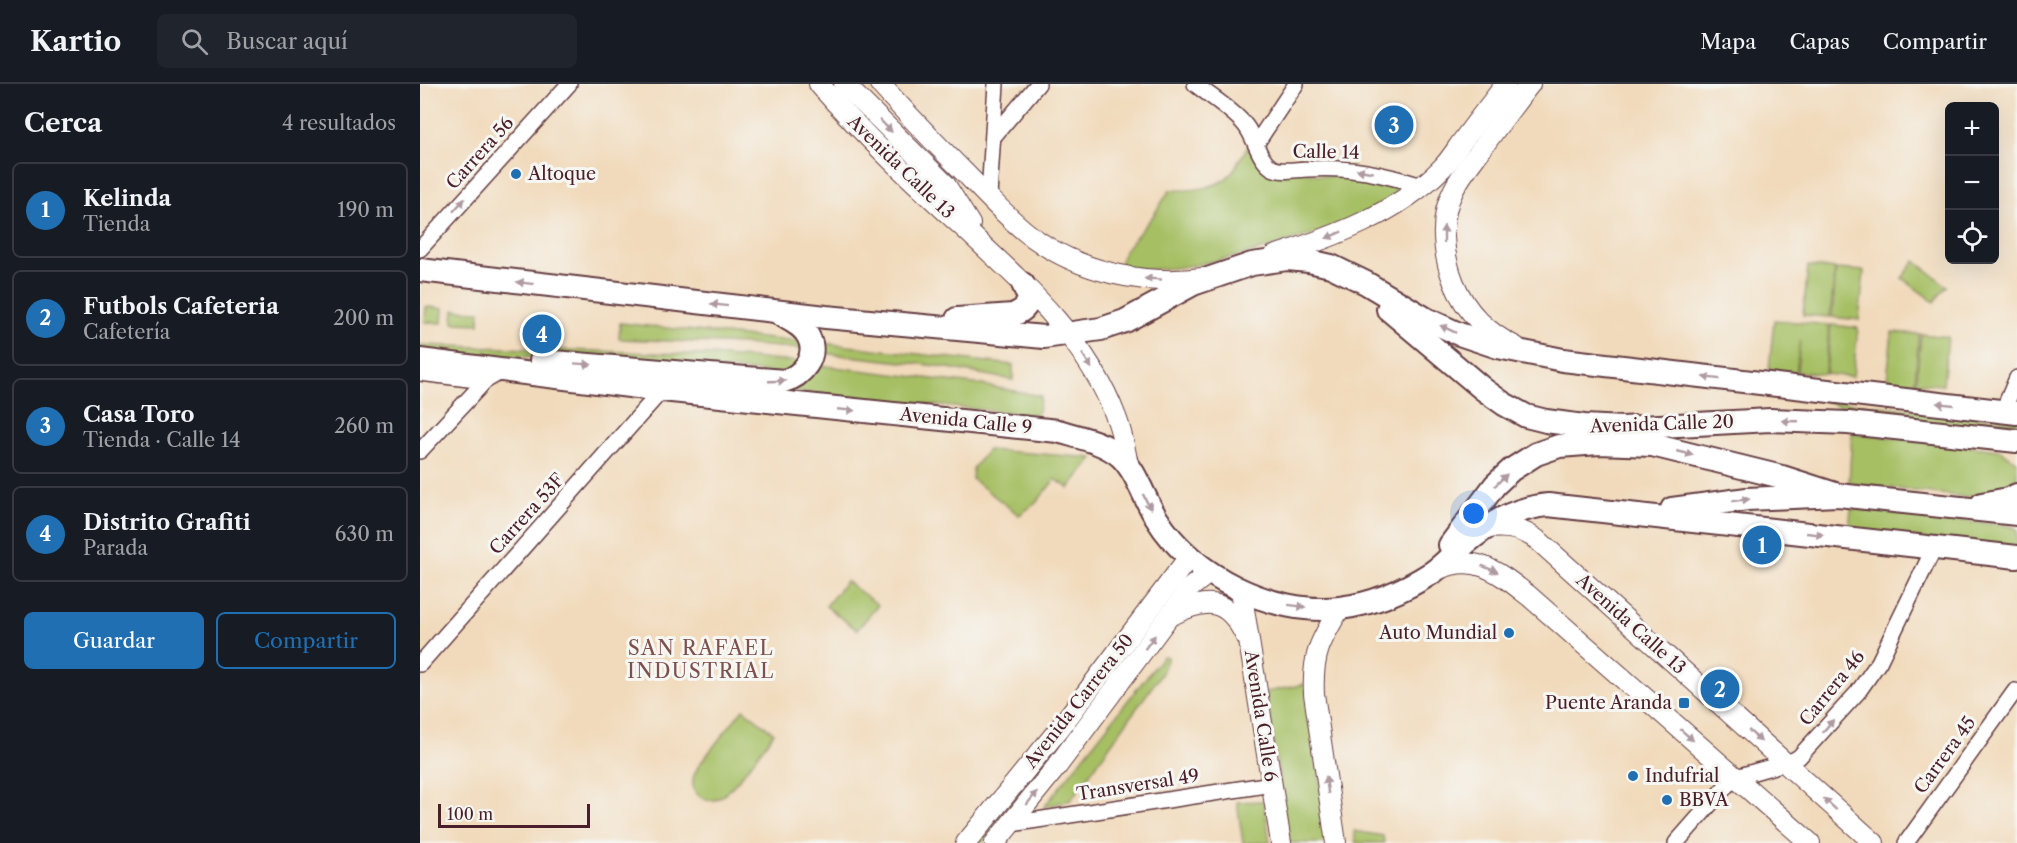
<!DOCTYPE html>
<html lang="es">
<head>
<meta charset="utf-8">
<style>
	:root { --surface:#171b24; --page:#20242c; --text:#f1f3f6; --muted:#9ea1a6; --line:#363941; --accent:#1f6fb2 }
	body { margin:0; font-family:"Libre Caslon Text",serif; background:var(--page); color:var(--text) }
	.controls { position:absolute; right:18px; top:18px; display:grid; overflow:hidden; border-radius:9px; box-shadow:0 6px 24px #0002 }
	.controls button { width:54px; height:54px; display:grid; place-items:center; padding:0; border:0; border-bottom:2px solid var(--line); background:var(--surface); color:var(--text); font:30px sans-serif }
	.scale { position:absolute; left:18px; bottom:15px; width:152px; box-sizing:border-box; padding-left:6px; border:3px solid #4a1f2b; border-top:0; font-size:16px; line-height:21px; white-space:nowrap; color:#4a1f2b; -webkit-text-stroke:4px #f6f6f2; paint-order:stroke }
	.you { position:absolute; left:1054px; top:430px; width:21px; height:21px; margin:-15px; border:4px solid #fff; border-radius:50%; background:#1a73e8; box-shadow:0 0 0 9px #1a73e833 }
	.badge { display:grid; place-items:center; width:39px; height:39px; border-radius:50%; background:var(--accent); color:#fff; font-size:20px; font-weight:700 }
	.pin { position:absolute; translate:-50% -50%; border:3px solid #fff; box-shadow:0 2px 6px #0006 }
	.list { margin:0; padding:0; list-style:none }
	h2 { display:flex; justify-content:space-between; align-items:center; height:78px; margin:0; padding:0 24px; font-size:26px }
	h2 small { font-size:20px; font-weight:400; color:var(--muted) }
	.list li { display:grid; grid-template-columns:39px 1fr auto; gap:18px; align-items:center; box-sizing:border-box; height:96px; margin:0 12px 12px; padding:0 12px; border:2px solid var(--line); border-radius:9px }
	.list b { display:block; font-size:22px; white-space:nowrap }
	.list p { margin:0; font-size:20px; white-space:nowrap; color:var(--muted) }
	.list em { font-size:20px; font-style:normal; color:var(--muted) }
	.actions { display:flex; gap:12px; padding:18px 24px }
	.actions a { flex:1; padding:14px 0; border:2px solid var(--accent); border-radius:9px; text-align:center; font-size:21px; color:var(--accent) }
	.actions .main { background:var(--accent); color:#fff }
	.icon { flex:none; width:33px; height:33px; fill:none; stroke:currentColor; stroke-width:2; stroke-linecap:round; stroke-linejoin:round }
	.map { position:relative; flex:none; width:1597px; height:759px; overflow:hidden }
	header { display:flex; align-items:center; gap:36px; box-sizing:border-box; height:84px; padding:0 30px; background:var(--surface); border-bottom:2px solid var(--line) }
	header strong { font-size:28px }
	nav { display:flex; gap:33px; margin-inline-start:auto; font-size:21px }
	.search { width:420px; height:54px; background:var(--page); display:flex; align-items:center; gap:15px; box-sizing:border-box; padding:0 21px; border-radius:9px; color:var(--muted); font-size:22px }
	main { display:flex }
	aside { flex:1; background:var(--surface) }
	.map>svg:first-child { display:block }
	.green { fill:#a6bf64; stroke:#786f48; stroke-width:1.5 }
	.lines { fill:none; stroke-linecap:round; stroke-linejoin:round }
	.minor-casing { stroke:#633b41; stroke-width:18 }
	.major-casing { stroke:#633b41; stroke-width:22 }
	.highway-casing { stroke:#633b41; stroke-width:26 }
	.minor { stroke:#fff; stroke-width:15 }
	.major { stroke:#fff; stroke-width:20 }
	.highway { stroke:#fff; stroke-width:22 }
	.oneway { fill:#ae9aa0 }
	.poi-dot { fill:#1f6fb2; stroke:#f6f6f2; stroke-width:2 }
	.labels { text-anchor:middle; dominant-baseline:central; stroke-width:6; stroke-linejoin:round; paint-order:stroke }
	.street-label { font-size:18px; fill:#4a1f2b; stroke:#f6f6f2 }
	.poi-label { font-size:18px; fill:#4a1f2b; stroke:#f6f6f2; text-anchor:start }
	.neighbourhood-label { font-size:20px; letter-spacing:1.5px; fill:#7f514e; stroke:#f6f6f2 }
</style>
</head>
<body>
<header>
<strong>Kartio</strong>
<div class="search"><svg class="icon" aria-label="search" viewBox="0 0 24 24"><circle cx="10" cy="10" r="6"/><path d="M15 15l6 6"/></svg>Buscar aquí</div>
<nav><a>Mapa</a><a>Capas</a><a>Compartir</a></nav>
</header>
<main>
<aside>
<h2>Cerca<small>4 resultados</small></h2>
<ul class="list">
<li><span class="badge">1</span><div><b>Kelinda</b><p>Tienda</p></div><em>190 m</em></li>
<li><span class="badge">2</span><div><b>Futbols Cafeteria</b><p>Cafetería</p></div><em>200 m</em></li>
<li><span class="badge">3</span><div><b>Casa Toro</b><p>Tienda · Calle 14</p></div><em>260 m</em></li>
<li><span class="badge">4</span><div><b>Distrito Grafiti</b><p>Parada</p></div><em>630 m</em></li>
</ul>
<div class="actions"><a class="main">Guardar</a><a>Compartir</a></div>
</aside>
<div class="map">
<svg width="1597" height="759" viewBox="0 0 1597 759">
	<rect width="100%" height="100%" fill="#f6f6f2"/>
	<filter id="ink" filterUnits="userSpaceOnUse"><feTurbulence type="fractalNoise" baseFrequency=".0167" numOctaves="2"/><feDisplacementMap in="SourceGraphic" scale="12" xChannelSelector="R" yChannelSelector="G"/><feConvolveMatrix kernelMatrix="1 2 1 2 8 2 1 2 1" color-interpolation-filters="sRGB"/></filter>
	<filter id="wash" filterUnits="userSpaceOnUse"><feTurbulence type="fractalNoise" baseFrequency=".008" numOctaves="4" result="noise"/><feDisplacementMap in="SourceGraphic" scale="24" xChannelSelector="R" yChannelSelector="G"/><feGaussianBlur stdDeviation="1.35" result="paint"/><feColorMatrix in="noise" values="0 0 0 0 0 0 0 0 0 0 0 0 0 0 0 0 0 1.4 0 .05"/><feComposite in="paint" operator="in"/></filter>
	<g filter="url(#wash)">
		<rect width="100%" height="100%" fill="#f1dabb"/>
		<g class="green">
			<path d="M 828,63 L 837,76 L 898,91 L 940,94 L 982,104 C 942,141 845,167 790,178 C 774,181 757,185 741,185 C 727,186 713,185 699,183 L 704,167 L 733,132 L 750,106 C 770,107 801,105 813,87 C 818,79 822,71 828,63 Z"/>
			<path d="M 1495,177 L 1527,202 L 1514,218 L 1482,194 Z"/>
			<path d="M 1388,182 L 1415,185 L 1410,233 L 1383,231 Z"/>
			<path d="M 1416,185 L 1444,187 L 1439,236 L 1412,233 Z"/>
			<path d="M 6,223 L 23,224 L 22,239 L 5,238 Z"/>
			<path d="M 34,226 L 60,227 L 59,240 L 33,239 Z"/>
			<path d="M 1354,236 L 1409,241 L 1405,290 L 1377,288 L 1380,256 L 1376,288 L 1349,285 Z"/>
			<path d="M 200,239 L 380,258 L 382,265 L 323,260 L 199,255 Z"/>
			<path d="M 1411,241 L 1438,244 L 1433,293 L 1406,290 Z"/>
			<path d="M 1472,248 L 1499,250 L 1495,299 L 1467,296 Z"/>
			<path d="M 1501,250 L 1528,253 L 1523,301 L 1496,299 Z"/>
			<path d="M 402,259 L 593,281 L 593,296 L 518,282 L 402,269 Z"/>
			<path d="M 0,261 L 290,271 L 383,278 L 367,290 L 199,277 L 0,268 Z"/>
			<path d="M 398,281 L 562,301 L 621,312 L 617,331 L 366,307 Z"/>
			<path d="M 1403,316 L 1597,337 L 1597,351 L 1459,337 Z"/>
			<path d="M 1432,349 L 1580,366 L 1597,378 L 1597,403 L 1568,413 L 1545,413 L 1429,399 Z"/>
			<path d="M 568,366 L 673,374 L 649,404 L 635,395 L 616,419 L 599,431 L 552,395 L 553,384 Z"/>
			<path d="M 1431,425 L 1590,442 L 1597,445 L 1597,466 L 1429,446 Z"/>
			<path d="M 426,497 L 458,521 L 437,546 L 406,522 Z"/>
			<path d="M 754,501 L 759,505 L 563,759 L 553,759 Z"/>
			<path d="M 743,572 L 748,573 L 742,589 L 651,716 L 624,723 Z"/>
			<path d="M 886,600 L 909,759 L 869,759 L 846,608 Z"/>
			<path d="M 323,625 L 354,649 C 342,664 314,706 299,714 C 291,719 280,716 275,707 C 270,698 274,690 279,681 Z"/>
			<path d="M 844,717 L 850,759 L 823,759 L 817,718 Z"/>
			<path d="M 934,747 L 963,752 L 964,759 L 936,759 Z"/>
		</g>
	</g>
	<g filter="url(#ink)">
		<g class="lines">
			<g class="minor-casing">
				<g id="minor">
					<path d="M 775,0 C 791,13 812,25 825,41 C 835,53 838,75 852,84 C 862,89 877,85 888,85 C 928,82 964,90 1002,102"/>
					<path d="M 574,52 L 618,0"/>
					<path d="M 836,60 L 876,0"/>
					<path d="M 569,112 L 576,0"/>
					<path d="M 0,165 L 149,0"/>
					<path d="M 0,289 L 65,297"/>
					<path d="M 1583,327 L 1597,294"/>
					<path d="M 0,367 L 65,297 L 82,287"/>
					<path d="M 0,580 L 242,306"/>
					<path d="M 591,740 L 852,700"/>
					<path d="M 1256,759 L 1307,701 L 1323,691 L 1372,677 L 1379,673 L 1438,608 L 1459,578 L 1514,464"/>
					<path d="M 1486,759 L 1595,607 L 1597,609"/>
				</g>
			</g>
			<g class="major-casing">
				<g id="major">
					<path d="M 399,0 C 444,52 495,99 545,145 C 604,200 667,255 696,333 C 702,348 705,365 708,381"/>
					<path d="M 424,0 L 525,100 L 550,140"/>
					<path d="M 460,0 C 487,30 516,60 545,89 C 566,110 587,134 611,152 C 659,188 724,202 783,194"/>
					<path d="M 854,172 C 913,153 977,130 1022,84 C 1031,75 1037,64 1044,55 C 1058,36 1072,18 1086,0"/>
					<path d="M 1096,263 C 1067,249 1046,228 1034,199 C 1022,169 1019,133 1034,105 C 1041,91 1051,79 1060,67 C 1076,44 1093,22 1110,0"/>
					<path d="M 1064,445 C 1085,441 1103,444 1120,458 L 1454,759"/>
					<path d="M 1017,486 C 1056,468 1079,489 1109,512 L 1390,759"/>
					<path d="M 821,506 L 861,759"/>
					<path d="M 752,531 C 786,514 807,513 825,551"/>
					<path d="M 546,759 L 639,645 L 769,473"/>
					<path d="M 575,759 L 638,681 L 770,504 L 790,488"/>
					<path d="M 916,759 L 894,610 C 892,571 900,557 920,524"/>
				</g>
			</g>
			<g class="highway-casing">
				<g id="highway">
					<path d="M 0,186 L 406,233 L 624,253 L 681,245 L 705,237 L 773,200 L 832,180 L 867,175 L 889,177 L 911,182 L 946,199 L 1006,235 L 1039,250 L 1078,263 L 1143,276 L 1597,329"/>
					<path d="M 968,225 L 1063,305 L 1084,320 L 1106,332 L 1126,337 L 1164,342 L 1203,344 L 1350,336 L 1428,339 L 1597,357"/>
					<path d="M 537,235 L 593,231 C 602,227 607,224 609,214 L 603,200"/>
					<path d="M 0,276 L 242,306 L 638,347 C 658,353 684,358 700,372 C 716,386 725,417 737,435 C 772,492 853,532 920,524 C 954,520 985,506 1013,488 C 1023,481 1031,472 1040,464 C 1067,441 1093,424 1128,421 L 1597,473"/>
					<path d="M 121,277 L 364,297 C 382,292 398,273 389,254 C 384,242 370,236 360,230"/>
					<path d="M 1562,420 L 1588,415 L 1597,411"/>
					<path d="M 1252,425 L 1327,415 L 1418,411 L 1597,430"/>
					<path d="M 1030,461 L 1075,401 L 1091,386 L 1116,370 L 1139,362 L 1179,359 L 1232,361 L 1362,393 L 1418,411"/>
				</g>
			</g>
			<use href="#minor" class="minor"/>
			<use href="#major" class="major"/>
			<use href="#highway" class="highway"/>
		</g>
		<defs><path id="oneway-solid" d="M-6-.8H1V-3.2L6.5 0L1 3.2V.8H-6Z" transform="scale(1.5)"/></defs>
		<g class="oneway">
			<use href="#oneway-solid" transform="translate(466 42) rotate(45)"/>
			<use href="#oneway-solid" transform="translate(945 87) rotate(-170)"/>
			<use href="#oneway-solid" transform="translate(39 121) rotate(-48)"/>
			<use href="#oneway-solid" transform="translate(1024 150) rotate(-90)"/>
			<use href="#oneway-solid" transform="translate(914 151) rotate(157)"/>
			<use href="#oneway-solid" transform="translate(733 195) rotate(-177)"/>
			<use href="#oneway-solid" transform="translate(105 199) rotate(-173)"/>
			<use href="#oneway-solid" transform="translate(299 221) rotate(-173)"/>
			<use href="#oneway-solid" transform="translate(1028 245) rotate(-155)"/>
			<use href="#oneway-solid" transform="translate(667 277) rotate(57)"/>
			<use href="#oneway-solid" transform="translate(163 280) rotate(4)"/>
			<use href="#oneway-solid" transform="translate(1291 294) rotate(-173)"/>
			<use href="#oneway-solid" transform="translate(357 297) rotate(-2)"/>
			<use href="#oneway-solid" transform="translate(1525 320) rotate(-174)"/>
			<use href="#oneway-solid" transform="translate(426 326) rotate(5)"/>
			<use href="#oneway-solid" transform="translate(1370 337) rotate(-178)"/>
			<use href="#oneway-solid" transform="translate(1265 369) rotate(13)"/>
			<use href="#oneway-solid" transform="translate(1081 396) rotate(-44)"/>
			<use href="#oneway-solid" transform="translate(1321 416) rotate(-6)"/>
			<use href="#oneway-solid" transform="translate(727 418) rotate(62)"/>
			<use href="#oneway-solid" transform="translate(1395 450) rotate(6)"/>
			<use href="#oneway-solid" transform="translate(1070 485) rotate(22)"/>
			<use href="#oneway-solid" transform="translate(877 522) rotate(7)"/>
			<use href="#oneway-solid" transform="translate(730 558) rotate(-53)"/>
			<use href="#oneway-solid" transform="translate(1408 642) rotate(-49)"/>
			<use href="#oneway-solid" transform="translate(1267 651) rotate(41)"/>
			<use href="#oneway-solid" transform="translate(1335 652) rotate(42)"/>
			<use href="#oneway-solid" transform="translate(907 701) rotate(-98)"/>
			<use href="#oneway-solid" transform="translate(612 714) rotate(-51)"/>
			<use href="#oneway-solid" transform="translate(1410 720) rotate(-138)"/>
		</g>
	</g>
	<g class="poi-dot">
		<circle cx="96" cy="90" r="6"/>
		<circle cx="1089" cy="549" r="6"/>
		<rect x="1258" y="613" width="12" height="12" rx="3"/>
		<circle cx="1213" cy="692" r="6"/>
		<circle cx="1247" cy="716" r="6"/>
	</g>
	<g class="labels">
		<g class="street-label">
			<text transform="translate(906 68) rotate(1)">Calle 14</text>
			<text transform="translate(60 69) rotate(-48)">Carrera 56</text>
			<text transform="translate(481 83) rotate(44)">Avenida Calle 13</text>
			<text transform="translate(546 337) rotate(6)">Avenida Calle 9</text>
			<text transform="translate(1242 340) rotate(-2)">Avenida Calle 20</text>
			<text transform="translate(107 430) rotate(-48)">Carrera 53F</text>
			<text transform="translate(1211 540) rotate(42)">Avenida Calle 13</text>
			<text transform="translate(1412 604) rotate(-51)">Carrera 46</text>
			<text transform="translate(659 617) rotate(-52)">Avenida Carrera 50</text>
			<text transform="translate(841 632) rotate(81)">Avenida Calle 6</text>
			<text transform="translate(1525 671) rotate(-54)">Carrera 45</text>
			<text transform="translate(718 701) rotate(-9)">Transversal 49</text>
		</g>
		<g class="poi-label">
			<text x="108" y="90">Altoque</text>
			<text x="1077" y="549" text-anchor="end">Auto Mundial</text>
			<text x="1252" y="619" text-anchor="end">Puente Aranda</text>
			<text x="1225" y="692">Indufrial</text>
			<text x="1259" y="716">BBVA</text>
		</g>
		<g class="neighbourhood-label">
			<text x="281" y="564">SAN RAFAEL<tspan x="281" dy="23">INDUSTRIAL</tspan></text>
		</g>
	</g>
</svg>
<div class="controls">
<button>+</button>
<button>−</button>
<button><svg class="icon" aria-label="locate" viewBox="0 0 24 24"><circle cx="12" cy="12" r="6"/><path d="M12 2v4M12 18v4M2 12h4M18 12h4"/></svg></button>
</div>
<div class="scale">100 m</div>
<div class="you"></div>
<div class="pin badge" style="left:1342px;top:461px">1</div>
<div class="pin badge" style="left:1300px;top:605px">2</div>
<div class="pin badge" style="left:974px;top:41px">3</div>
<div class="pin badge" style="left:122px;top:250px">4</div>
</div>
</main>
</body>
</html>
